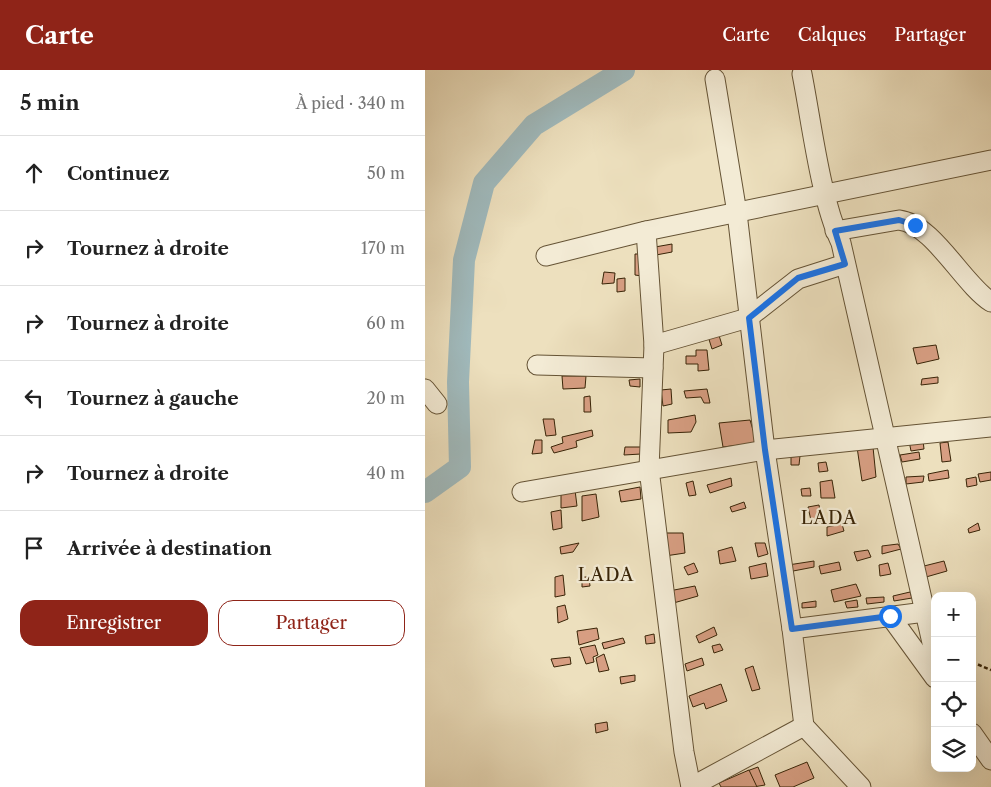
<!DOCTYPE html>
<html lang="fr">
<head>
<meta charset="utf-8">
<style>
	:root { --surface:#fff; --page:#f6f6f6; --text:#222; --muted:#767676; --line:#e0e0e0; --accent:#8f2418 }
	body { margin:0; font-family:"Libre Caslon Text",serif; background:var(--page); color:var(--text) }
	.controls { position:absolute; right:15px; bottom:15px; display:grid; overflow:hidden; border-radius:10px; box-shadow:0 5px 20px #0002 }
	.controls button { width:45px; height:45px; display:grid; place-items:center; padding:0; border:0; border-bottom:1px solid var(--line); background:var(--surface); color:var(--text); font:25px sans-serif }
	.stop { position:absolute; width:15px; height:15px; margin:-11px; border:4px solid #1a73e8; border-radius:50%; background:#fff }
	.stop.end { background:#1a73e8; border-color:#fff; box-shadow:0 1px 5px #0008 }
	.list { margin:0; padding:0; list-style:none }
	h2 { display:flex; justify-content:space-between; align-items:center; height:65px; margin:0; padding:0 20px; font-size:21px }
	h2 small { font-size:16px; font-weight:400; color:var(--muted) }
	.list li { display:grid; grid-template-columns:32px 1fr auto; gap:15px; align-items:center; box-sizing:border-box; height:75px; padding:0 20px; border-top:1px solid var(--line) }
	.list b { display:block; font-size:19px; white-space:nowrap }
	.list em { font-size:16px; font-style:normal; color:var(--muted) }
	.actions { display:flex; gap:10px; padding:15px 20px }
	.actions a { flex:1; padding:11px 0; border:1px solid var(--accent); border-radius:15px; text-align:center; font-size:18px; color:var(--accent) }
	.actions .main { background:var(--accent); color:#fff }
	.icon { flex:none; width:28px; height:28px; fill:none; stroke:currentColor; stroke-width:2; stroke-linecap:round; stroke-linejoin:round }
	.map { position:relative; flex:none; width:566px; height:717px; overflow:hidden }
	header { display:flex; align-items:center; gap:30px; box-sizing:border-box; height:70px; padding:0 25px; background:var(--accent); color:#fff }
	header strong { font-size:24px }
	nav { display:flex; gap:28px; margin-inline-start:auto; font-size:18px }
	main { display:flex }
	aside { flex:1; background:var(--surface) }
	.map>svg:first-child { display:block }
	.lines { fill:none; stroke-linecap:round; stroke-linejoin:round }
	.river { stroke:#a0babd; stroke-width:22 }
	.building { fill:#d79e82; stroke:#382407 }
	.minor-casing { stroke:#655335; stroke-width:21 }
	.path { stroke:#382407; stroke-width:2.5; stroke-dasharray:4 2.5; stroke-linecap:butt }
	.minor { stroke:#f3ebd5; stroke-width:19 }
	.route { stroke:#1a73e8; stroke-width:6 }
	.labels { text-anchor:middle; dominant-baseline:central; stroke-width:4.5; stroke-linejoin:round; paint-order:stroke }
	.quarter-label { font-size:18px; letter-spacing:1px; fill:#382407; stroke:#f3ebd5 }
</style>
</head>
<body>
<header>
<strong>Carte</strong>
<nav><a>Carte</a><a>Calques</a><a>Partager</a></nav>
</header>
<main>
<aside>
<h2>5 min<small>À pied · 340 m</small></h2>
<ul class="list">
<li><svg class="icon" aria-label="ahead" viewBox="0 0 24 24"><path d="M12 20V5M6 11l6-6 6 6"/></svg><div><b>Continuez</b></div><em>50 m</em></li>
<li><svg class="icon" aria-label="right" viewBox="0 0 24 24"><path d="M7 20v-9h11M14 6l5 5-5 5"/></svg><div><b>Tournez à droite</b></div><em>170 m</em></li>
<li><svg class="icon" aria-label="right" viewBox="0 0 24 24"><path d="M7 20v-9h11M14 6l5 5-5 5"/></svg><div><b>Tournez à droite</b></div><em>60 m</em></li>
<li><svg class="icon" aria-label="left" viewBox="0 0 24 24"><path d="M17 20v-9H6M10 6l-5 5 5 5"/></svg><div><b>Tournez à gauche</b></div><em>20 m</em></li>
<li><svg class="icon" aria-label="right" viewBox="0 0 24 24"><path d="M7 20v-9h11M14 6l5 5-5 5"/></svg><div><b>Tournez à droite</b></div><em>40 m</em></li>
<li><svg class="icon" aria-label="arrive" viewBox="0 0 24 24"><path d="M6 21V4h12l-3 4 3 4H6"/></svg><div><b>Arrivée à destination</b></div></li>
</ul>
<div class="actions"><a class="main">Enregistrer</a><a>Partager</a></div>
</aside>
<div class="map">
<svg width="566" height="717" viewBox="0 0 566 717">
	<rect width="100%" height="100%" fill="#ede0be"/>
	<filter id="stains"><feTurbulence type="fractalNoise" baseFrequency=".004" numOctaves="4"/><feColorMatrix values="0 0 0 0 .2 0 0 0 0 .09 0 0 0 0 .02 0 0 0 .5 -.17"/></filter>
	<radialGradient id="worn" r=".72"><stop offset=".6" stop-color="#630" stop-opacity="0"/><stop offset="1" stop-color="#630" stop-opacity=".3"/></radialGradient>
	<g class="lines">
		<path class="river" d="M 0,422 L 35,397 L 33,312 L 39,190 L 59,113 L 109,55 L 199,0"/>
	</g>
	<g class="building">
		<path d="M 247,174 L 247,182 L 231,185 L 230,177 Z"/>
		<path d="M 210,184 L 217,184 L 217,206 L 210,205 Z"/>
		<path d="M 179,202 L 190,203 L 189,213 L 177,214 Z"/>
		<path d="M 200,208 L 200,221 L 192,222 L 192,209 Z"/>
		<path d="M 292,259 L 297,275 L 287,279 L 282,263 Z"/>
		<path d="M 511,275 L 514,289 L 492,294 L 488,278 Z"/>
		<path d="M 271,280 L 282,280 L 284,300 L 273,301 L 273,294 L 261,294 L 261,286 L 271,286 Z"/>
		<path d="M 137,306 L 161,306 L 160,318 L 138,319 Z"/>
		<path d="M 513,307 L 513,313 L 496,315 L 497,309 Z"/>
		<path d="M 215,309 L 215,317 L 205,316 L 204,310 Z"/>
		<path d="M 246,319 L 247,334 L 238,336 L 236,320 Z"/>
		<path d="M 282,319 L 285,333 L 279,333 L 276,327 L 261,328 L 259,321 Z"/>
		<path d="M 165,326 L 166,342 L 159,342 L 159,327 Z"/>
		<path d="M 270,345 L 271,352 L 266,362 L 243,363 L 243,350 Z"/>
		<path d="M 118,349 L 129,349 L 131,365 L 121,366 Z"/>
		<path d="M 325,350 L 332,373 L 298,377 L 294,353 Z"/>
		<path d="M 167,360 L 168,366 L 151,371 L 152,377 L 129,383 L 126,377 L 138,373 L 137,367 Z"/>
		<path d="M 110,370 L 117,370 L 117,383 L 107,384 Z"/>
		<path d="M 498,370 L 499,379 L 486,381 L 484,371 Z"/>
		<path d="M 523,372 L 526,391 L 517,392 L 515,373 Z"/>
		<path d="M 200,377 L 216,377 L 216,384 L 199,385 Z"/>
		<path d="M 432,377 L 448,377 L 451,407 L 437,411 Z"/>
		<path d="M 494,382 L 495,389 L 477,392 L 475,385 Z"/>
		<path d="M 375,386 L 374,395 L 366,395 L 366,387 Z"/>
		<path d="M 401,392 L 403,401 L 394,402 L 393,393 Z"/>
		<path d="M 523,400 L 524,408 L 504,411 L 503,404 Z"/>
		<path d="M 566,402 L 566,410 L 555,412 L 553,404 Z"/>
		<path d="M 499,406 L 498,412 L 481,414 L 481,407 Z"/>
		<path d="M 551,407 L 552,415 L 542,417 L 541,409 Z"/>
		<path d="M 306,408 L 307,416 L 285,423 L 282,415 Z"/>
		<path d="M 407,410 L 410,428 L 396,428 L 395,412 Z"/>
		<path d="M 268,411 L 271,425 L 264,426 L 261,413 Z"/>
		<path d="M 215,417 L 216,429 L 196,432 L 194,421 Z"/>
		<path d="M 385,418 L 386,426 L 377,426 L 376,419 Z"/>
		<path d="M 150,420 L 152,436 L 136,438 L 136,422 Z"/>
		<path d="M 171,424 L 174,447 L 157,451 L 157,426 Z"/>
		<path d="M 319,432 L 321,438 L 307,442 L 305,437 Z"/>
		<path d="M 394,435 L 397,452 L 387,455 L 383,437 Z"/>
		<path d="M 136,440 L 137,458 L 128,460 L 126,442 Z"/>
		<path d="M 553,453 L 555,460 L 544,463 L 543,459 Z"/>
		<path d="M 417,454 L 419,461 L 402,466 L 402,457 Z"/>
		<path d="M 237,463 L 258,463 L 260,483 L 240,486 Z"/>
		<path d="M 154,473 L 148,482 L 136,484 L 135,477 Z"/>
		<path d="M 330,473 L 340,473 L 343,484 L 333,487 Z"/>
		<path d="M 473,474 L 476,479 L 457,484 L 457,476 Z"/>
		<path d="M 307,477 L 311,491 L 295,494 L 293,481 Z"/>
		<path d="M 443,480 L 446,487 L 432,491 L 429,482 Z"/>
		<path d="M 389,491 L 389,497 L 363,502 L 363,495 Z"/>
		<path d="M 519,491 L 522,501 L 501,507 L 499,496 Z"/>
		<path d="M 414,492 L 416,500 L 396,504 L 394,496 Z"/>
		<path d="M 269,493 L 273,502 L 263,505 L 259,497 Z"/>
		<path d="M 341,493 L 343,506 L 326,509 L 324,497 Z"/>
		<path d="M 463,493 L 466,504 L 455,506 L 454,495 Z"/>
		<path d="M 138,505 L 140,525 L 130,527 L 130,507 Z"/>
		<path d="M 157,507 L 164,507 L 165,516 L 157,517 Z"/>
		<path d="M 431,514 L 436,526 L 409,532 L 406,520 Z"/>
		<path d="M 270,516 L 273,526 L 245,534 L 244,521 Z"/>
		<path d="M 485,522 L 487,528 L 469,531 L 468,526 Z"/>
		<path d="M 459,527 L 459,532 L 442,534 L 441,528 Z"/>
		<path d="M 432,530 L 433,537 L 422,538 L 420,532 Z"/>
		<path d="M 391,531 L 391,537 L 377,538 L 377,533 Z"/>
		<path d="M 140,535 L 143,549 L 133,553 L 132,537 Z"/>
		<path d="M 289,557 L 292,565 L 274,573 L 271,566 Z"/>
		<path d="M 172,558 L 174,569 L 154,575 L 152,561 Z"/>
		<path d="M 229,564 L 230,573 L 221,574 L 220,566 Z"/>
		<path d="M 198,568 L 200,573 L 179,579 L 177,573 Z"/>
		<path d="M 295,574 L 298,580 L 289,583 L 287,576 Z"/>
		<path d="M 170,575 L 173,585 L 168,587 L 169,592 L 161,594 L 155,578 Z"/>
		<path d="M 179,584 L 184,600 L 174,602 L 171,588 Z"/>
		<path d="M 145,587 L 146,594 L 129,597 L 126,589 Z"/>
		<path d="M 277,588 L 279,595 L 262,601 L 260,594 Z"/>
		<path d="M 328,596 L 335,619 L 327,621 L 320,599 Z"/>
		<path d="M 210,605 L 210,611 L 196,614 L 195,607 Z"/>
		<path d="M 296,614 L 302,631 L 281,639 L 279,633 L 268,637 L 264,626 Z"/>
		<path d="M 182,652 L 183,660 L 171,663 L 170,654 Z"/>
		<path d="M 382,692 L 389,708 L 368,717 L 355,717 L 350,705 Z"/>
		<path d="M 333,697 L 340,715 L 328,717 L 322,701 Z"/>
		<path d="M 324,700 L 332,717 L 296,717 L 294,713 Z"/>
	</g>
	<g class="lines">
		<g class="minor-casing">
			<g id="minor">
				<path d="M 377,4 C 387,55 395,127 416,173 L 510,586"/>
				<path d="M 290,9 L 312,143 L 340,380 L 367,559 L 379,656 L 436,717"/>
				<path d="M 221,161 L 229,275 L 224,399 L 259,682 L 266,717"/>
				<path d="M 410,161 L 474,150 C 508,154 538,214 566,232"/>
				<path d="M 121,186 L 221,161 L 566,90"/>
				<path d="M 229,275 L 323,248 L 373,209 L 420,194"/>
				<path d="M 112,295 L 228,298"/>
				<path d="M 0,319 L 12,334"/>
				<path d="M 97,422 L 340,380 L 566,357"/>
				<path d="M 465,546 L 510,608"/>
				<path d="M 367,559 L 500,542"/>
				<path d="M 547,663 L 566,690"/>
				<path d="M 266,717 L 379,656"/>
			</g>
		</g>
		<path class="path" d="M 547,592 L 566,600"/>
		<use href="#minor" class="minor"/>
	</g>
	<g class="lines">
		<path class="route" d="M 465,546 L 367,559 L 340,380 L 324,248 L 373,208 L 420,194 L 410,161 L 474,150 L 490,155"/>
	</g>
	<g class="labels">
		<g class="quarter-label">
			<text x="404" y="448">LADA</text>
			<text x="181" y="505">LADA</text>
		</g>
	</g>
	<rect width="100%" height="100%" filter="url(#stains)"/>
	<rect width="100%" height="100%" fill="url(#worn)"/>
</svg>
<div class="controls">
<button>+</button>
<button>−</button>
<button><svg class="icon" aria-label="locate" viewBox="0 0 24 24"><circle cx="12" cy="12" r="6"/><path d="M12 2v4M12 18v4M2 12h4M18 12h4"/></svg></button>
<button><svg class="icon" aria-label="layers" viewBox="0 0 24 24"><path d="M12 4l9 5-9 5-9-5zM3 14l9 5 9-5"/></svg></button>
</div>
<div class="stop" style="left:465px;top:546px"></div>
<div class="stop end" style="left:490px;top:155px"></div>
</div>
</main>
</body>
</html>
